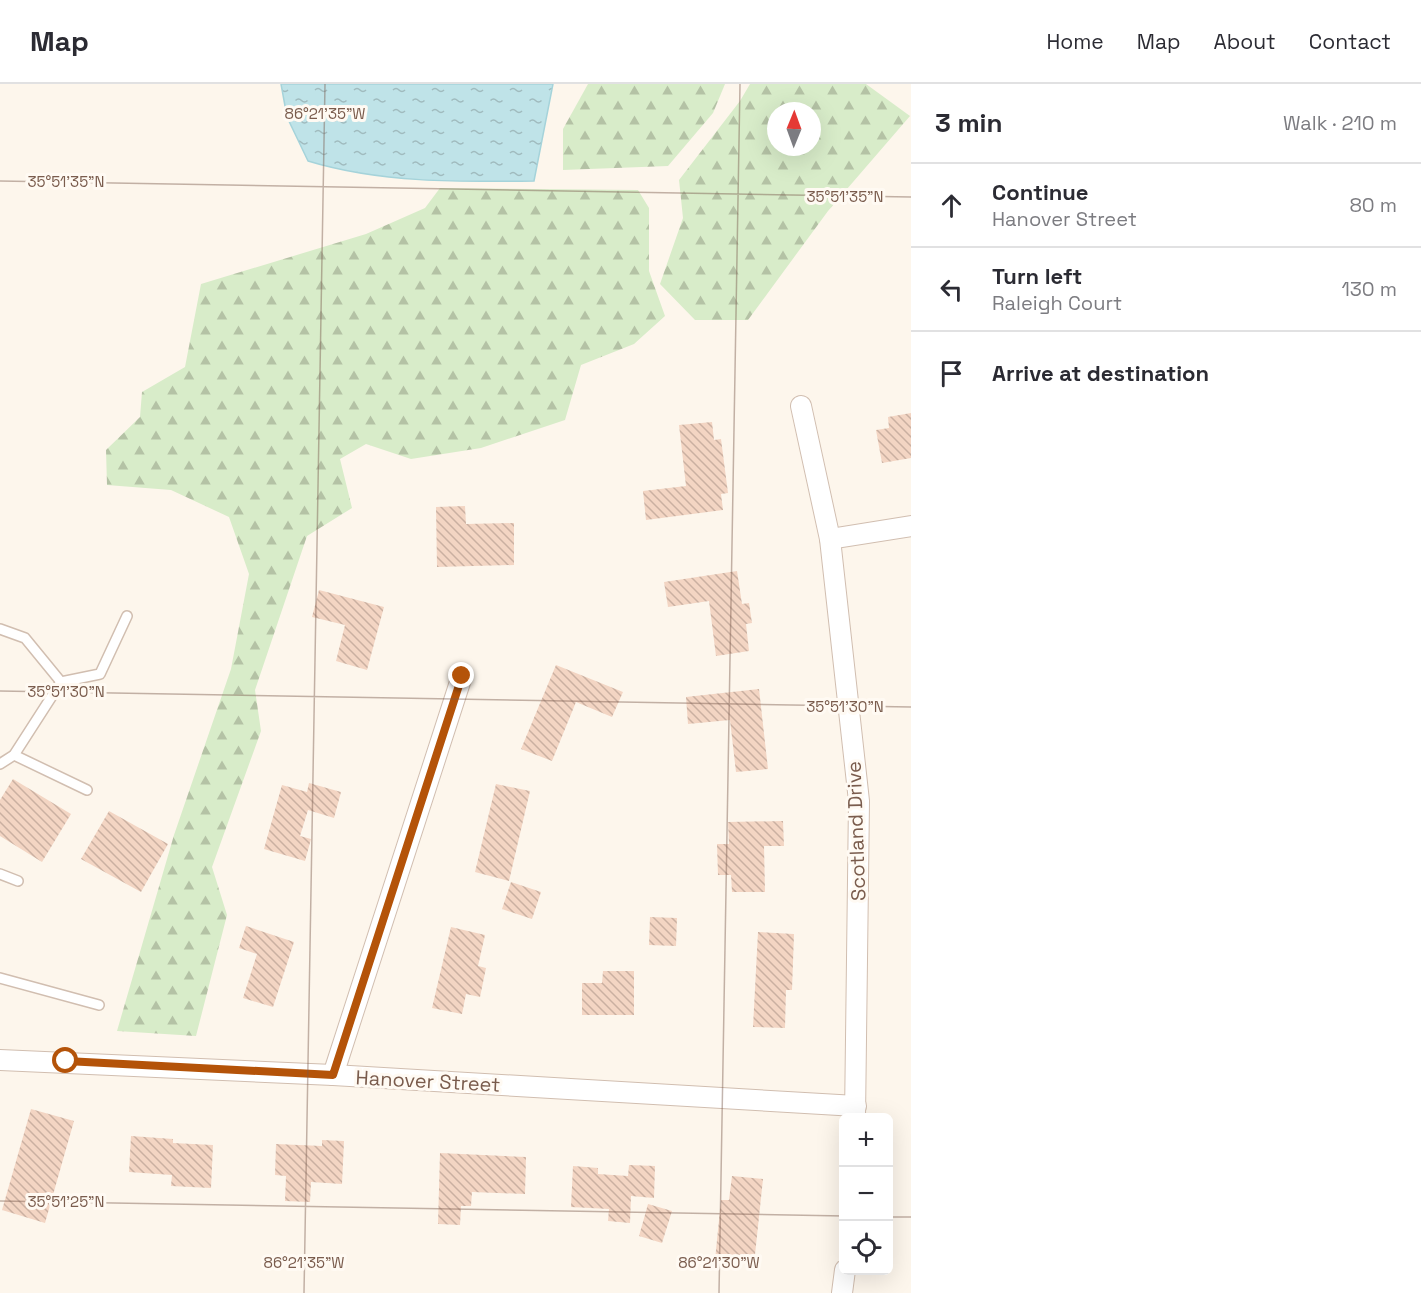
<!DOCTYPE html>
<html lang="en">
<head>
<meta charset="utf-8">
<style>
	:root { --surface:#fff; --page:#f7f7f7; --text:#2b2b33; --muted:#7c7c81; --line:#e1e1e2 }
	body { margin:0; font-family:"Space Grotesk",sans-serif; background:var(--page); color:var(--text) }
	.controls { position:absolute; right:18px; bottom:18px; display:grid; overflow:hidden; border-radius:9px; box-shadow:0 6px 24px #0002 }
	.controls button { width:54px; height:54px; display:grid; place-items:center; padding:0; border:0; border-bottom:2px solid var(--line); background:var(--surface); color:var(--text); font:30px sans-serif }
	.compass { position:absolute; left:767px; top:18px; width:54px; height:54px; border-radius:50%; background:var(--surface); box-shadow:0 6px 24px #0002; rotate:1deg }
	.stop { position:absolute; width:18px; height:18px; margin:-14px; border:4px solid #b45309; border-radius:50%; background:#fff }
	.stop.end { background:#b45309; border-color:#fff; box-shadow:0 2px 6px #0008 }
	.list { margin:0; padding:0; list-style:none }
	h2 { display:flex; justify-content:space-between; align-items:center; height:78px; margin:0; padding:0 24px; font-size:26px }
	h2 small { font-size:20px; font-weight:400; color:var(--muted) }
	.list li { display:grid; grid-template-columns:39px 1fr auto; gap:18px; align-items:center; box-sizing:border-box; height:84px; padding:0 24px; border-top:2px solid var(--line) }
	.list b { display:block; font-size:22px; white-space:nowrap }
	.list p { margin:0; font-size:20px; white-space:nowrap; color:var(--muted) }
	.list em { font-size:20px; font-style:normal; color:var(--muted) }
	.icon { flex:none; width:33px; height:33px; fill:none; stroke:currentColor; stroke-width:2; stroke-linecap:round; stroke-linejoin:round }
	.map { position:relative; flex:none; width:911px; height:1209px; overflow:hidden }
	header { display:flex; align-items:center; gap:36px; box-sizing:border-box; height:84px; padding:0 30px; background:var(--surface); border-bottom:2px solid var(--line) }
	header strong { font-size:28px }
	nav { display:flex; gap:33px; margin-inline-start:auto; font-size:21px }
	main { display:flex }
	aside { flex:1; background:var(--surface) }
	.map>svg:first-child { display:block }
	.forest { fill:url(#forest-firs); fill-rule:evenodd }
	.water { fill:url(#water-ripples); stroke:#a5d3da; stroke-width:1.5 }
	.building { fill:url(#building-back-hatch) }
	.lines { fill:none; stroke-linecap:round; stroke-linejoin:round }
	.service-casing { stroke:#d1beb0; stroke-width:12 }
	.minor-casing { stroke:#d1beb0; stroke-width:22 }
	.service { stroke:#fff; stroke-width:9 }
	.minor { stroke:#fff; stroke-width:20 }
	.route { stroke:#b45309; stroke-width:8 }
	.ticks { fill:none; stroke:#7a5c4d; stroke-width:1.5; stroke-opacity:0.45 }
	.labels { text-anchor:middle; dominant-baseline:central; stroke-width:6; stroke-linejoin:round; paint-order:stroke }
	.street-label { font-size:20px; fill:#7a5c4d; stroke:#fffaf3 }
	.ticks-label { font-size:15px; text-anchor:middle; fill:#7a5c4d; stroke:#fffaf3; stroke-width:6; stroke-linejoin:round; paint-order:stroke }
</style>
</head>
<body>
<header>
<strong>Map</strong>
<nav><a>Home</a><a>Map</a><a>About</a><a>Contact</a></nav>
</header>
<main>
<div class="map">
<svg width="911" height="1209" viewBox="0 0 911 1209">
	<defs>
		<pattern id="forest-firs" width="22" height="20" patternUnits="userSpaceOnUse" patternTransform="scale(1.5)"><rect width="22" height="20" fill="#d8ecc9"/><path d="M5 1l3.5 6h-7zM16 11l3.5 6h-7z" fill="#b4c2a5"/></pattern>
		<pattern id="water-ripples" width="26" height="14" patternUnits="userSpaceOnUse" patternTransform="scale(1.5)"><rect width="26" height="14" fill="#bfe3e8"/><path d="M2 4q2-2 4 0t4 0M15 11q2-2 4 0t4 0" fill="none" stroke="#a0bbbe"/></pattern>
		<pattern id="building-back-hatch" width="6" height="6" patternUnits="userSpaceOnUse" patternTransform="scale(1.5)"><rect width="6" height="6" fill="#f3d5c3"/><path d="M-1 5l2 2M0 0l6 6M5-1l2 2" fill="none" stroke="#cab0a1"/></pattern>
	</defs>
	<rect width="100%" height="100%" fill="#fdf6ec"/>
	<g class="forest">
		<path d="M 588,0 L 725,0 L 713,29 L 668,82 L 563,86 L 563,45 Z"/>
		<path d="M 750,0 L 866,0 L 910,32 L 828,127 L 748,236 L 695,236 L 660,200 L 683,134 L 679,96 L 740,17 ZM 776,27 L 812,27 L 812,63 L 776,63 Z"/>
		<path d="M 440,104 L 638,106 L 649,124 L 649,187 L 665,232 L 634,260 L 581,281 L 565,336 L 481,364 L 411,375 L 366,360 L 340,375 L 352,424 L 307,452 L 255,606 L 261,647 L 212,783 L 227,831 L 196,952 L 117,947 L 174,751 L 231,585 L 249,490 L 229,433 L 171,406 L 107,401 L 106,366 L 140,333 L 142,308 L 185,283 L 201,200 L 366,150 L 425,124 Z"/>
	</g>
	<path class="water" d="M 281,0 L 553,0 L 534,97 C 458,98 380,99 308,77 L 287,33 Z"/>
	<g class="building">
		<path d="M 911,329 L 911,374 L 882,379 L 876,346 L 889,344 L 888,333 Z"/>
		<path d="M 712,338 L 714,356 L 721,355 L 728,409 L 721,410 L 723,426 L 646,436 L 643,407 L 686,402 L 679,341 Z"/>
		<path d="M 465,422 L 466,440 L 514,439 L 514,481 L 437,483 L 436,423 Z"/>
		<path d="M 737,487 L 742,520 L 749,519 L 752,539 L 746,540 L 749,567 L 716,572 L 709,517 L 668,523 L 664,498 Z"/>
		<path d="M 319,506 L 384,523 L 367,586 L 336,577 L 345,541 L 312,533 Z"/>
		<path d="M 556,581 L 623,608 L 612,633 L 576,618 L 552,677 L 521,665 Z"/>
		<path d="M 759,605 L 768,685 L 736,688 L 730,636 L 688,640 L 686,613 Z"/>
		<path d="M 13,695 L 71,730 L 42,778 L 0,752 L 0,716 Z"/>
		<path d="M 309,699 L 341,708 L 334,734 L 308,726 L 300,752 L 311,755 L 305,777 L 264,765 L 282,701 L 307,708 Z"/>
		<path d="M 496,700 L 530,707 L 509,797 L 475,788 Z"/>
		<path d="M 109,727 L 168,760 L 141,808 L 81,775 Z"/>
		<path d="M 783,737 L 784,762 L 764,762 L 765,808 L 732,808 L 731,791 L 718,791 L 717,760 L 729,760 L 728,738 Z"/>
		<path d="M 511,798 L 541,808 L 532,835 L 502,825 Z"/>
		<path d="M 650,833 L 677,834 L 676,862 L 649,861 Z"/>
		<path d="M 246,842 L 294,858 L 273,923 L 243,914 L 257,870 L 239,864 Z"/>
		<path d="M 451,843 L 485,851 L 478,882 L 486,884 L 480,913 L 466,910 L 462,930 L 432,924 Z"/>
		<path d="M 758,848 L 794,850 L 792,906 L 786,906 L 785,944 L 753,943 Z"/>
		<path d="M 603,887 L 634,887 L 634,931 L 582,931 L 582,899 L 602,899 Z"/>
		<path d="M 31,1025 L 74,1037 L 45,1139 L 2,1126 Z"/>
		<path d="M 131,1052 L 173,1055 L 173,1059 L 213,1061 L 211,1104 L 171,1102 L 172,1091 L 129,1088 Z"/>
		<path d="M 322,1056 L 344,1057 L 342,1100 L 311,1098 L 310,1118 L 285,1117 L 286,1092 L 275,1091 L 276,1060 L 322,1062 Z"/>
		<path d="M 440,1069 L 526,1073 L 525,1110 L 472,1108 L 471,1122 L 461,1122 L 460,1141 L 438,1140 Z"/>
		<path d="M 629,1081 L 655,1082 L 654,1114 L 631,1112 L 630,1139 L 608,1137 L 609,1125 L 571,1123 L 573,1082 L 598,1084 L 598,1090 L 628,1092 Z"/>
		<path d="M 732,1092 L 763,1095 L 754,1180 L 715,1176 L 721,1116 L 729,1116 Z"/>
		<path d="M 648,1120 L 672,1127 L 662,1159 L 639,1152 Z"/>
	</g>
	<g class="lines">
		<g class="service-casing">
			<g id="service">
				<path d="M 0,545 L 25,554 L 61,598"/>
				<path d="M 14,671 L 87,706"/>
				<path d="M 0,680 L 14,671 L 61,598 L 100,590 L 127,532"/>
				<path d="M 0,790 L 18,797"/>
				<path d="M 0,894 L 99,921"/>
			</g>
		</g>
		<g class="minor-casing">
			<g id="minor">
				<path d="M 801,322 L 830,455 L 859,717 L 855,1034"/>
				<path d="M 830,455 L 911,442"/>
				<path d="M 0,976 L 333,991 L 856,1022"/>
				<path d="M 333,991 L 462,592"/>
				<path d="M 842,1209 L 845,1186"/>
			</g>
		</g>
		<use href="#service" class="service"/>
		<use href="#minor" class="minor"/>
	</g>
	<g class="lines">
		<path class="route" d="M 66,977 L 333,991 L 462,592"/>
	</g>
	<path class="ticks" d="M 0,97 L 911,113M 0,607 L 911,623M 0,1117 L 844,1132M 888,1133 L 911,1133M 304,1209 L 325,0M 719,1209 L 740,0"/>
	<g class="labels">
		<g class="street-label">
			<text transform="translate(856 747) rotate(-92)">Scotland Drive</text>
			<text transform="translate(428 997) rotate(3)">Hanover Street</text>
		</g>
	</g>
	<g class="ticks-label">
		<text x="325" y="35">86°21'35"W</text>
		<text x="66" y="103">35°51'35"N</text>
		<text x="845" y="118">35°51'35"N</text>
		<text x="66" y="613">35°51'30"N</text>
		<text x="845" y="628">35°51'30"N</text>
		<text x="66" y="1123">35°51'25"N</text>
		<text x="304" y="1184">86°21'35"W</text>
		<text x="719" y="1184">86°21'30"W</text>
	</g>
</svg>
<div class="controls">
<button>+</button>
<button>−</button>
<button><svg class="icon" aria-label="locate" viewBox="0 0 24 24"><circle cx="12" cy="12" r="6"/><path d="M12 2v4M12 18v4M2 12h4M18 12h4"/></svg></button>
</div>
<svg class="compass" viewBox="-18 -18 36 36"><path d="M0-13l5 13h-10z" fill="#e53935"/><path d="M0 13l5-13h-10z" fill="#7c7c81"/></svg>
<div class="stop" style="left:66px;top:977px"></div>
<div class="stop end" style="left:462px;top:592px"></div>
</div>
<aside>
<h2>3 min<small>Walk · 210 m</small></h2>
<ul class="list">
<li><svg class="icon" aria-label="ahead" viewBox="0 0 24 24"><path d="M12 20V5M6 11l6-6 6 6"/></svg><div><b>Continue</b><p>Hanover Street</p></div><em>80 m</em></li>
<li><svg class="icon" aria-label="left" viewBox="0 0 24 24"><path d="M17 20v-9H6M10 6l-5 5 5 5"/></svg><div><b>Turn left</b><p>Raleigh Court</p></div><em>130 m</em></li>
<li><svg class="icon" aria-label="arrive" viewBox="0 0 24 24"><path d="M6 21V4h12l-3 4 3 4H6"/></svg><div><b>Arrive at destination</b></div></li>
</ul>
</aside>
</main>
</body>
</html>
